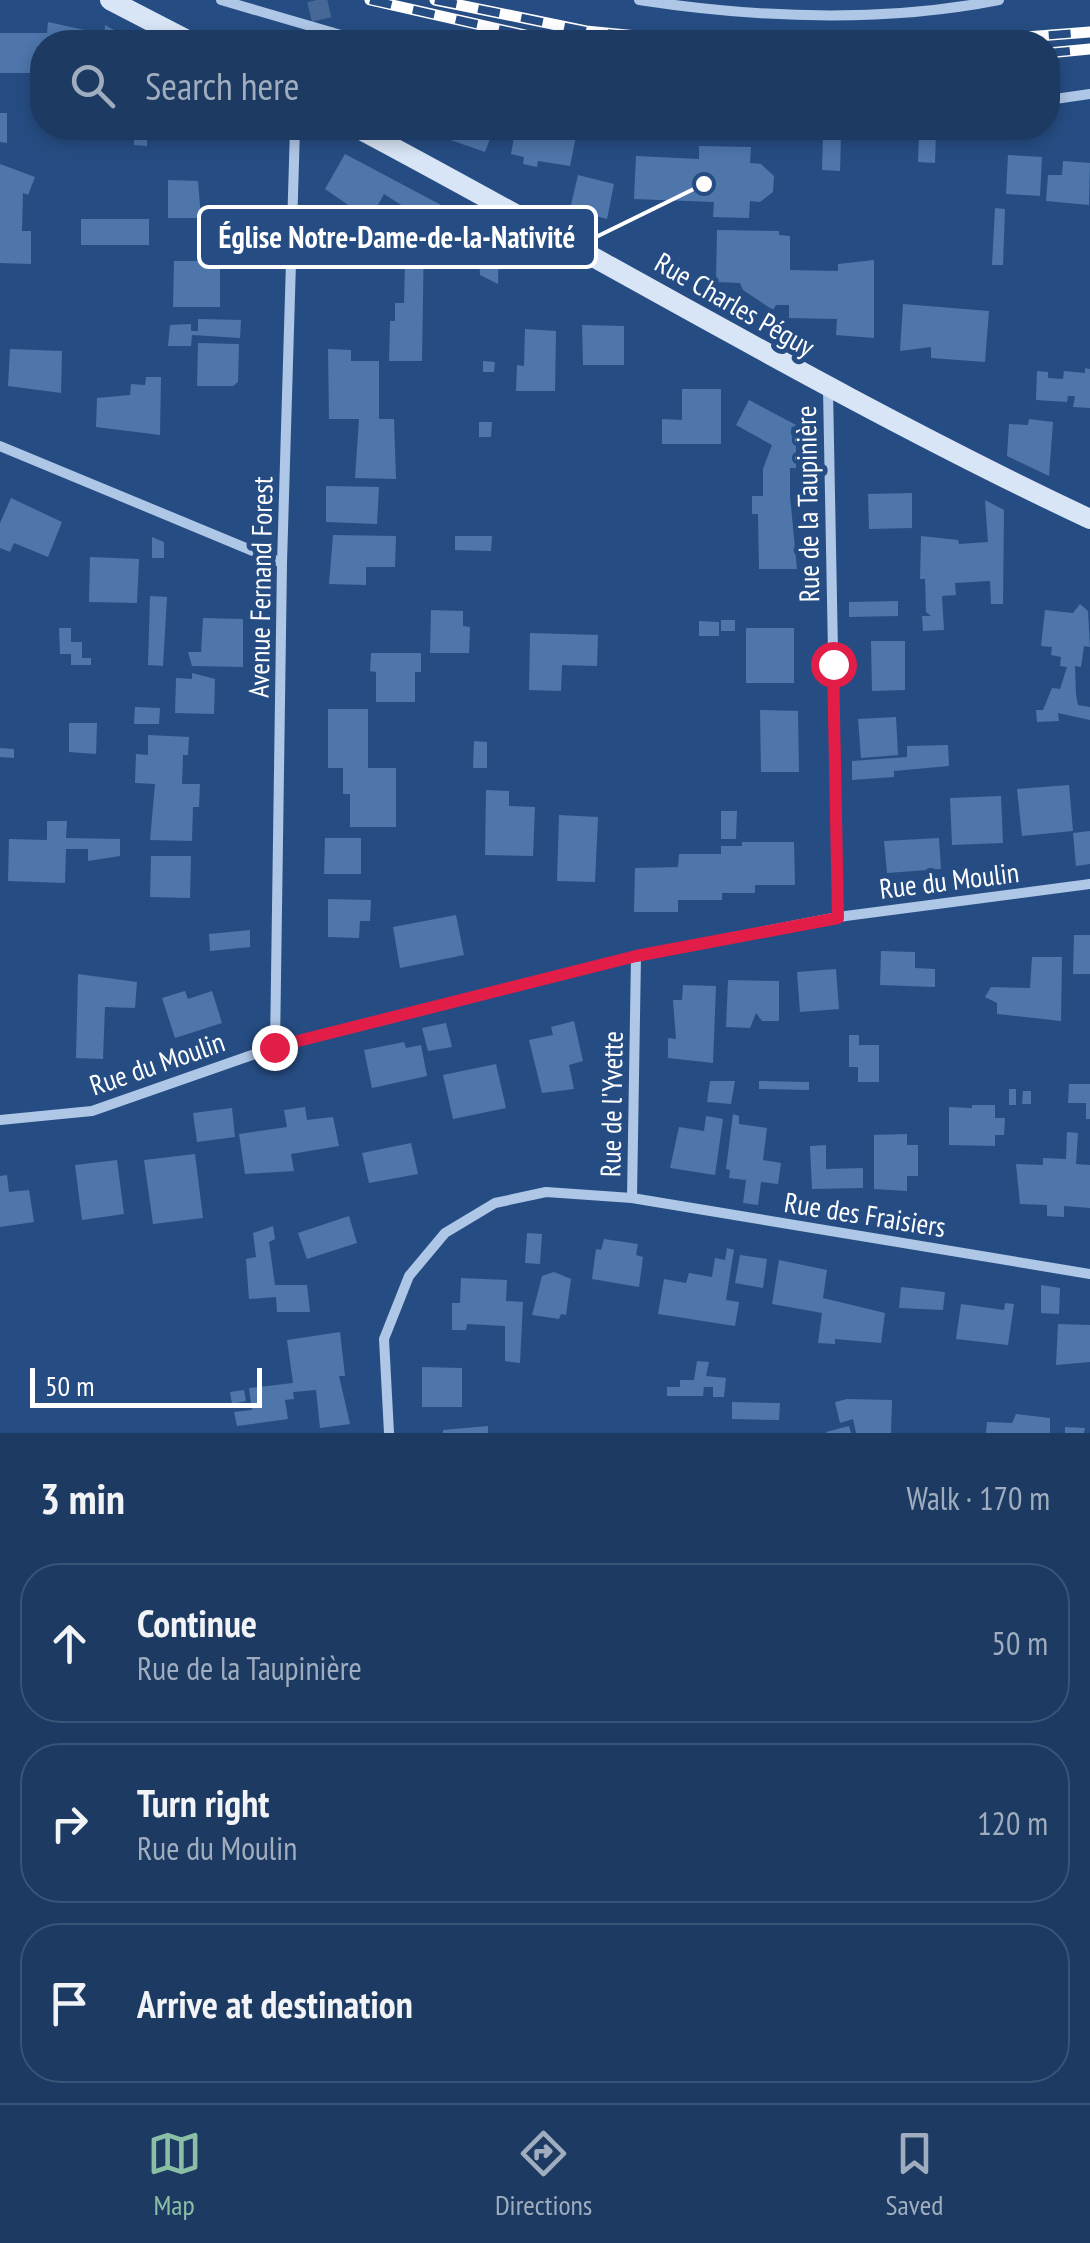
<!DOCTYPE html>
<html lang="en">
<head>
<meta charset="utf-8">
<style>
	:root { --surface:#1c3a62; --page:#29456b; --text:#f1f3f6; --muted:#a0adbe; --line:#3a5477; --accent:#8abfa5 }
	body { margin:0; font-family:"PT Sans Narrow",sans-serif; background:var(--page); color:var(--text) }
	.scale { position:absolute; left:30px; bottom:25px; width:232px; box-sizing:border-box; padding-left:10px; border:5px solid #fff; border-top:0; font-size:28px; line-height:35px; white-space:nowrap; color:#fff; -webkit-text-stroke:8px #264d83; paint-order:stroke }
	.stop { position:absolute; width:30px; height:30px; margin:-22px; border:8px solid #e11d48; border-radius:50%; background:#fff }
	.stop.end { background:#e11d48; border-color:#fff; box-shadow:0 2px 10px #0008 }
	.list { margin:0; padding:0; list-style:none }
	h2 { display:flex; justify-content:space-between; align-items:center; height:130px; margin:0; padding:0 40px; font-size:42px }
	h2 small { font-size:32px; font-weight:400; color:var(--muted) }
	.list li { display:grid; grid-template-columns:65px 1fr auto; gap:30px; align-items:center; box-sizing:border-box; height:160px; margin:0 20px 20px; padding:0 20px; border:2px solid var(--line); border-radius:40px }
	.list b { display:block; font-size:38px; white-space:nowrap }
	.list p { margin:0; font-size:32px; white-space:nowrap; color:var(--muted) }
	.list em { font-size:32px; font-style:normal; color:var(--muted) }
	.icon { flex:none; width:55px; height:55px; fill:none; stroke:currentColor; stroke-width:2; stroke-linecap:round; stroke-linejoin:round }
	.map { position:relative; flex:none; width:1090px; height:1433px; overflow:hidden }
	.search { position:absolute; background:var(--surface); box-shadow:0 5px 15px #0003; left:30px; right:30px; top:30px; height:110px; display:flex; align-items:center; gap:25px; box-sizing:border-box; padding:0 35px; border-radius:40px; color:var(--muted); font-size:38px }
	.sheet { height:670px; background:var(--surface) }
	nav { display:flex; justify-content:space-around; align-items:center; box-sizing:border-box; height:140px; border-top:2px solid var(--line); background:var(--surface); font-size:28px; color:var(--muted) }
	nav a { display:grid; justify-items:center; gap:5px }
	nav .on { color:var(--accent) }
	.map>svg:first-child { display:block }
	.building { fill:#4e76ab }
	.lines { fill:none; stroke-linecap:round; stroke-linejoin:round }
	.secondary-tunnel { stroke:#476896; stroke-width:20; stroke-dasharray:20 10; stroke-linecap:butt }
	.street { stroke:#afc7e7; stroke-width:10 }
	.secondary { stroke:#d8e5f6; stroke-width:20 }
	.rail-casing { stroke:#fff; stroke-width:11 }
	.rail { stroke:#264d83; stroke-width:8; stroke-dasharray:22; stroke-linecap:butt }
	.route { stroke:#e11d48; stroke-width:12 }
	.labels { text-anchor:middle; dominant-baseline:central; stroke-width:10; stroke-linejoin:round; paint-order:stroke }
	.street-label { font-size:28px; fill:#fff; stroke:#264d83 }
	.leader { fill:none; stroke:#fff; stroke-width:4 }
	.callout-dot { fill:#fff; stroke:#264d83; stroke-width:4 }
	.callout { fill:#264d83; stroke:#fff; stroke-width:4 }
	.callout-label { font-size:30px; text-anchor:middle; font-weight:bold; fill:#fff }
</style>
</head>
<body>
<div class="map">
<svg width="1090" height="1433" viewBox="0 0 1090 1433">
	<rect width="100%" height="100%" fill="#264d83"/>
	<g class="building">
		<path d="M 48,22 L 98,33 L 98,42 L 42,42 L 42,73 L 0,73 L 0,33 L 47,33 Z"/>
		<path d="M 105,25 L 123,35 L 122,42 L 104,42 Z"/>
		<path d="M 0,113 L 7,113 L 7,143 L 0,142 Z"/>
		<path d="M 120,128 L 158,128 L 158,135 L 147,135 L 147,146 L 134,145 L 134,134 L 120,134 Z"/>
		<path d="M 194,128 L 231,128 L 231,137 L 193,136 Z"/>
		<path d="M 416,128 L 494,128 L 485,152 Z"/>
		<path d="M 544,128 L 577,132 L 570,166 L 538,161 L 537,167 L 523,164 L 524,157 L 511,154 L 515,132 L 543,135 Z"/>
		<path d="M 936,132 L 935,163 L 918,162 L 919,133 Z"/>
		<path d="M 823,136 L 841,137 L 840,171 L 822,170 Z"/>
		<path d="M 699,146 L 751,147 L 750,163 L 761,164 L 774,176 L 773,192 L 760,202 L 750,201 L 749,218 L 713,217 L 714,202 L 634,199 L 636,156 L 699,159 Z"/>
		<path d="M 345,154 L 475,223 L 459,253 L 424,234 L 422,361 L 389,361 L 390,321 L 395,321 L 395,303 L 404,303 L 405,263 L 333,265 L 333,241 L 392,241 L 392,250 L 413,249 L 411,224 L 417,224 L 417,215 L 384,194 L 370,220 L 325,189 Z"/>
		<path d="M 1008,155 L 1042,157 L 1040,196 L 1006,194 Z"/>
		<path d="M 1063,161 L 1090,163 L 1089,205 L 1046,201 L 1048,175 L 1062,175 Z"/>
		<path d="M 0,164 L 35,177 L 28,195 L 23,193 L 22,231 L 31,231 L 31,264 L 0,263 Z"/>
		<path d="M 578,175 L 614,184 L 607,219 L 570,209 Z"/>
		<path d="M 168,180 L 198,181 L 201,218 L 168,218 Z"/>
		<path d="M 995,208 L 1005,209 L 1003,265 L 992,265 Z"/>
		<rect x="81" y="219" width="68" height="26"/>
		<path d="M 717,230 L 779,231 L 779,235 L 790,236 L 790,270 L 838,271 L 838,264 L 874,260 L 874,338 L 836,335 L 837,319 L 789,318 L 789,305 L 776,305 L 773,310 L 743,290 L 740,283 L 716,282 Z"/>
		<path d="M 202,239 L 245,240 L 245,262 L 220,261 L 220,307 L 173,307 L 174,261 L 201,261 Z"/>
		<path d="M 499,245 L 498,284 L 480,275 L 479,251 Z"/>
		<path d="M 903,304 L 989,311 L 985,362 L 931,358 L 931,347 L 900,351 Z"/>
		<path d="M 198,319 L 241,320 L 240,338 L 192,335 L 191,346 L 168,346 L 170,325 L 191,324 L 191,331 L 198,331 Z"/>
		<path d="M 582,325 L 624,326 L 624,365 L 583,365 Z"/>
		<path d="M 525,329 L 556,331 L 555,391 L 516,391 L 517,365 L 524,366 Z"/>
		<path d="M 198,343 L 239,344 L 238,382 L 233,386 L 197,386 Z"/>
		<path d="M 10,349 L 62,351 L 61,393 L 8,386 Z"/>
		<path d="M 328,349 L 351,350 L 351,361 L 379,361 L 379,419 L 394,419 L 396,479 L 355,478 L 359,419 L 329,419 Z"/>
		<path d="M 483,361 L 495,362 L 494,372 L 483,372 Z"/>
		<path d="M 1085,368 L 1090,369 L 1090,408 L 1073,407 L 1075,396 L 1068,396 L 1067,402 L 1036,400 L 1037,371 L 1048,372 L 1048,378 L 1063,379 L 1064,371 L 1085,373 Z"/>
		<path d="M 146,377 L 161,377 L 160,435 L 96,427 L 97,398 L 130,395 L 131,384 L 145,385 Z"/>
		<path d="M 682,389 L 721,389 L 721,444 L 662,444 L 662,419 L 682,420 Z"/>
		<path d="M 749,400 L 796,425 L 796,468 L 790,468 L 790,496 L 797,569 L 759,569 L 758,514 L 752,514 L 752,496 L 763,496 L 763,469 L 772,445 L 736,425 Z"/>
		<path d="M 1029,419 L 1053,422 L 1049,476 L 1007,456 L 1009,424 L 1028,425 Z"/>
		<path d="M 479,422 L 492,422 L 491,437 L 479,437 Z"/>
		<path d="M 326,486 L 379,487 L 377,524 L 326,522 Z"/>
		<path d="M 912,493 L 912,528 L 869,529 L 868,494 Z"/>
		<path d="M 11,498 L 62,522 L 48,557 L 14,543 L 10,552 L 0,548 L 0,523 Z"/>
		<path d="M 985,500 L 1004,510 L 1003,604 L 991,604 L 990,581 L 955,583 L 956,595 L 942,596 L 944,630 L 923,631 L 922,616 L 931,616 L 926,612 L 925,579 L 920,579 L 921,536 L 958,540 L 959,544 L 988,542 Z"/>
		<path d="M 333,535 L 396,536 L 395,567 L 366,567 L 366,585 L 329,584 Z"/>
		<path d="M 455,536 L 492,536 L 491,551 L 455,550 Z"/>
		<path d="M 152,537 L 164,542 L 164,558 L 152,558 Z"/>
		<path d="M 90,557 L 139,559 L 137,603 L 89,602 Z"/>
		<path d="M 150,596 L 167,597 L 163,666 L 148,665 Z"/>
		<path d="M 898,601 L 898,616 L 849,617 L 849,602 Z"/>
		<path d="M 1080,604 L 1088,611 L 1090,647 L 1084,646 L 1081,667 L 1075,666 L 1076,695 L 1078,705 L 1090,707 L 1090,720 L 1058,713 L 1059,721 L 1037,722 L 1036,710 L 1043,710 L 1052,688 L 1060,689 L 1067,667 L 1060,666 L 1061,657 L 1051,655 L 1052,647 L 1041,646 L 1045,610 L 1073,613 Z"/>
		<path d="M 431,610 L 463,611 L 463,626 L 470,627 L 469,653 L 430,653 Z"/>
		<path d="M 203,618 L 243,619 L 243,667 L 192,666 L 188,652 L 201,652 Z"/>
		<rect x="721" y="620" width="14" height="11"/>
		<path d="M 699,621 L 719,622 L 719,636 L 699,636 Z"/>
		<path d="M 59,628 L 71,628 L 71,642 L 82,642 L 82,658 L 91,658 L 91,665 L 71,665 L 71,654 L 60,654 Z"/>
		<rect x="746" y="628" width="48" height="55"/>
		<path d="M 530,633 L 598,635 L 597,666 L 562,665 L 561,691 L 529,690 Z"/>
		<path d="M 871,641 L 905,641 L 905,690 L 872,691 Z"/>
		<path d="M 371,653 L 421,653 L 421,672 L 415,672 L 415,702 L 376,702 L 376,672 L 370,671 Z"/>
		<path d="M 192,673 L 215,679 L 214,714 L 175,713 L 176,678 L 192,679 Z"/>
		<path d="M 135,707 L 160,708 L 159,724 L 134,724 Z"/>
		<path d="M 328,709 L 368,709 L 368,768 L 396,768 L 396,827 L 350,827 L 350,794 L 343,794 L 343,768 L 328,768 Z"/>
		<path d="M 760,710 L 798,711 L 799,772 L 761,772 Z"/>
		<path d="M 896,717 L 898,755 L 861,758 L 858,719 Z"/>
		<path d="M 69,723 L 97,723 L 96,754 L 69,752 Z"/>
		<path d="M 148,735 L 189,737 L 188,755 L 183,755 L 182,784 L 200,784 L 199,807 L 193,807 L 192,841 L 150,840 L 155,784 L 135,783 L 136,754 L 148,755 Z"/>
		<path d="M 474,741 L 487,742 L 487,768 L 473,768 Z"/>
		<path d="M 948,745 L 949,766 L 894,771 L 894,777 L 852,780 L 852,761 L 907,757 L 907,746 Z"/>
		<path d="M 0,748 L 14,749 L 14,758 L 0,757 Z"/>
		<path d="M 1069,785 L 1073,831 L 1022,836 L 1017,789 Z"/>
		<path d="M 486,790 L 509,791 L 509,806 L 535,807 L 533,856 L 485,855 Z"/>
		<path d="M 1001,796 L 1003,843 L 952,845 L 950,798 Z"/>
		<path d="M 721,811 L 737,811 L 736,839 L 721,839 Z"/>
		<path d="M 559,815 L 598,817 L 595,882 L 557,881 Z"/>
		<path d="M 47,821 L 67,821 L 66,838 L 120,839 L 120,856 L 88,861 L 88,849 L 66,849 L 65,883 L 8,881 L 9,839 L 47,840 Z"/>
		<path d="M 1090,831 L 1090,864 L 1076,866 L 1073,833 Z"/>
		<path d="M 325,838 L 361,838 L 361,874 L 324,874 Z"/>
		<path d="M 939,838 L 941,869 L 887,873 L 884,841 Z"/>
		<path d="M 742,842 L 794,842 L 795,885 L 755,885 L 755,893 L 722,893 L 722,900 L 678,900 L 678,912 L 634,912 L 635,868 L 678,867 L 679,854 L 721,854 L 721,846 L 742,846 Z"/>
		<path d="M 151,856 L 191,856 L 190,898 L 150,897 Z"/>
		<path d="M 328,899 L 371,900 L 370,921 L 360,921 L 359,938 L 328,937 Z"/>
		<path d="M 456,915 L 464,955 L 400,968 L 393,927 Z"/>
		<path d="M 250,930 L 250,947 L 210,951 L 209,934 Z"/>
		<path d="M 1074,935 L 1090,935 L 1090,974 L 1073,974 Z"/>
		<path d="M 881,951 L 915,952 L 915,968 L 935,969 L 935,987 L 880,985 Z"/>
		<path d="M 1032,957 L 1062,957 L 1061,1021 L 997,1014 L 997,1003 L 985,997 L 991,987 L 1030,988 Z"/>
		<path d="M 836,969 L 839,1009 L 800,1012 L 797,972 Z"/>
		<path d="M 78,974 L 137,982 L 135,1008 L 105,1007 L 103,1059 L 76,1058 Z"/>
		<path d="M 728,980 L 779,981 L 779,1021 L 762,1021 L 756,1013 L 750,1028 L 726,1027 Z"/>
		<path d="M 683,985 L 716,986 L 713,1063 L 668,1058 L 668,1038 L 676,1039 L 673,1000 L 682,1000 Z"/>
		<path d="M 185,991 L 188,999 L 212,991 L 222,1023 L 175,1038 L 162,998 Z"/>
		<path d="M 574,1021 L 583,1061 L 569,1065 L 574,1089 L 542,1093 L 529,1040 L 553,1035 L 551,1027 Z"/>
		<path d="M 446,1023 L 452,1047 L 428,1051 L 422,1028 Z"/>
		<path d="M 849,1035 L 859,1035 L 859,1045 L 879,1045 L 879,1082 L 858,1082 L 858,1067 L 849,1067 Z"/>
		<path d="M 404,1042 L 406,1048 L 421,1045 L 427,1076 L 372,1088 L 364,1050 Z"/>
		<path d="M 496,1064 L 506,1108 L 453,1119 L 443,1075 Z"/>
		<path d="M 710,1081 L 735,1081 L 731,1104 L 707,1102 Z"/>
		<path d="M 759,1081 L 809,1082 L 809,1090 L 759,1089 Z"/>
		<path d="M 1069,1084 L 1090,1084 L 1090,1119 L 1086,1119 L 1086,1103 L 1068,1103 Z"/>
		<rect x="1009" y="1089" width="7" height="16"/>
		<path d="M 1023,1091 L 1031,1091 L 1031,1104 L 1022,1104 Z"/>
		<path d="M 972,1105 L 995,1105 L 995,1118 L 1005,1118 L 1004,1135 L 995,1135 L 995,1146 L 949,1145 L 949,1107 L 972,1108 Z"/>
		<path d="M 305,1107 L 307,1120 L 333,1117 L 339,1146 L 291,1154 L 294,1171 L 245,1174 L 239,1134 L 287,1127 L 284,1110 Z"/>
		<path d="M 232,1108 L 235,1137 L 197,1142 L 193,1113 Z"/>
		<path d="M 733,1114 L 739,1116 L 739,1124 L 767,1128 L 763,1160 L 781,1163 L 778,1184 L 761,1182 L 758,1205 L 743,1203 L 746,1180 L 729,1178 L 730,1170 L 726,1169 Z"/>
		<path d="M 706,1116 L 723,1119 L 715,1175 L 670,1168 L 679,1127 L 704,1131 Z"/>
		<path d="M 1067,1132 L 1078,1133 L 1076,1164 L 1090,1165 L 1090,1208 L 1064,1206 L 1064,1217 L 1047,1216 L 1047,1205 L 1020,1204 L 1016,1164 L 1043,1165 L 1043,1158 L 1066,1159 Z"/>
		<path d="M 907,1134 L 907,1145 L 918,1145 L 918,1176 L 907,1176 L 907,1191 L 874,1189 L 874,1135 Z"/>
		<path d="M 411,1143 L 418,1174 L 369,1183 L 362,1153 Z"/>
		<path d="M 826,1145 L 826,1169 L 863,1168 L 863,1188 L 812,1189 L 810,1146 Z"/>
		<path d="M 195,1154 L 203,1218 L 153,1224 L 144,1160 Z"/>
		<path d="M 117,1160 L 124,1214 L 82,1220 L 75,1165 Z"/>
		<path d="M 7,1175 L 9,1192 L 29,1190 L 34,1222 L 0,1227 L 0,1176 Z"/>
		<path d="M 349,1216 L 357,1243 L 307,1259 L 298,1233 Z"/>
		<path d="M 273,1226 L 275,1239 L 269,1242 L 275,1285 L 307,1285 L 310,1312 L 277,1312 L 276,1297 L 249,1299 L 246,1259 L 256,1257 L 253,1233 Z"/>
		<path d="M 527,1233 L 542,1234 L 540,1264 L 525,1263 Z"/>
		<path d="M 604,1239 L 638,1244 L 636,1255 L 643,1257 L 639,1287 L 592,1279 L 596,1249 L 601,1250 Z"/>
		<path d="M 727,1248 L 734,1250 L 726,1300 L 739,1302 L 735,1326 L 658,1314 L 664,1279 L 686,1283 L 689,1273 L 712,1277 L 715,1258 L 725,1260 Z"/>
		<path d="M 740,1255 L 767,1259 L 763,1288 L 735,1283 Z"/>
		<path d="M 779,1260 L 827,1270 L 823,1298 L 885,1313 L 881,1343 L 835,1339 L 835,1344 L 818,1343 L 822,1313 L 772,1304 Z"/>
		<path d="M 554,1272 L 571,1279 L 566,1315 L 561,1314 L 559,1319 L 532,1315 L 542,1276 Z"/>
		<path d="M 461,1278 L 507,1280 L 506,1301 L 523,1302 L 520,1363 L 505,1361 L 505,1326 L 467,1324 L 466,1330 L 452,1330 L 452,1303 L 460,1303 Z"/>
		<path d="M 1041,1285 L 1060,1288 L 1059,1314 L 1041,1313 Z"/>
		<path d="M 901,1287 L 945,1292 L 943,1310 L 899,1308 Z"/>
		<path d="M 1005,1303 L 1014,1304 L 1008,1345 L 956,1339 L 961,1304 L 1004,1310 Z"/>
		<path d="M 1058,1324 L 1090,1325 L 1090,1362 L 1056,1365 Z"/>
		<path d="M 340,1332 L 345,1376 L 339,1376 L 350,1424 L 320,1428 L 316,1390 L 293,1392 L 294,1399 L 285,1400 L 288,1419 L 237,1426 L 234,1412 L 252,1410 L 249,1388 L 293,1383 L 287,1340 Z"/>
		<path d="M 697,1361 L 709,1362 L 706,1376 L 726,1378 L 724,1397 L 713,1397 L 713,1387 L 704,1387 L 703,1396 L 667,1396 L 667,1387 L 680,1387 L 680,1380 L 694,1380 Z"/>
		<path d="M 422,1367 L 462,1368 L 462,1407 L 422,1407 Z"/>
		<path d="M 244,1390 L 246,1401 L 232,1404 L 230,1392 Z"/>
		<path d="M 847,1399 L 892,1400 L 891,1433 L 856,1433 L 853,1419 L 840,1423 L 835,1402 Z"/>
		<path d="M 732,1402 L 780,1403 L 779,1420 L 732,1419 Z"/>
		<path d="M 1016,1414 L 1050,1418 L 1050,1433 L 986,1433 L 987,1422 L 1012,1423 Z"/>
		<path d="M 488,1426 L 488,1433 L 443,1433 L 443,1430 Z"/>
		<path d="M 849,1426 L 851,1433 L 827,1433 L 826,1432 Z"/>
		<path d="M 1065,1427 L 1085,1428 L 1084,1433 L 1065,1433 Z"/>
	</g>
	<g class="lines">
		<path class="secondary-tunnel" d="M 317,0 L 327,42"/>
		<g class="street">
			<path d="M 221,0 L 365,42"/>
			<path d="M 639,0 C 757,18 882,23 999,0"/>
			<path d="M 1048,100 L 1090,94"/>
			<path d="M 828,389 L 838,917"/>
			<path d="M 0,446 L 282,563"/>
			<path d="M 275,1047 L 282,563 L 295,128"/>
			<path d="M 0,1120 L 92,1111 L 275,1047 L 636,956 L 838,917 L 1090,884"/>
			<path d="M 632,1198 L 636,956"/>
			<path d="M 389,1433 L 384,1339 L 409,1276 L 445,1233 L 495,1203 L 546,1192 L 632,1198 L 1090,1274"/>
		</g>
		<g class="secondary">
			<path d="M 110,0 L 191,42"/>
			<path d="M 357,128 C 602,258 839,401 1090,519"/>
		</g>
		<g class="rail-casing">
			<g id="rail">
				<path d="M 370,0 L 556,42"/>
				<path d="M 435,0 L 586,31 L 698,42"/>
				<path d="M 961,42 L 1090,32"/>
				<path d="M 1048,53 L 1090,49"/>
			</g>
		</g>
		<use href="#rail" class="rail"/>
	</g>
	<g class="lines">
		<path class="route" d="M 274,1047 L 636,956 L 838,918 L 833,664"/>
	</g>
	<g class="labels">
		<g class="street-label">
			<text transform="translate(735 304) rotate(30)">Rue Charles Péguy</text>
			<text transform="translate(807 504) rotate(-91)">Rue de la Taupinière</text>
			<text transform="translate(260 587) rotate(-89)">Avenue Fernand Forest</text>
			<text transform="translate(949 880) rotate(-7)">Rue du Moulin</text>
			<text transform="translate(157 1063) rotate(-19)">Rue du Moulin</text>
			<text transform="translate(611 1104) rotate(-89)">Rue de l'Yvette</text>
			<text transform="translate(865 1214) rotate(9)">Rue des Fraisiers</text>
		</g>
	</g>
	<path class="leader" d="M704 184L596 237"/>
	<circle class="callout-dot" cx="704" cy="184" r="10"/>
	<rect class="callout" x="199" y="207" width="397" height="60" rx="10"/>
	<g class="callout-label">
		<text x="397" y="248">Église Notre-Dame-de-la-Nativité</text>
	</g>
</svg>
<div class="scale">50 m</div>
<div class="stop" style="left:833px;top:664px"></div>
<div class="stop end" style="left:274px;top:1047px"></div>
<div class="search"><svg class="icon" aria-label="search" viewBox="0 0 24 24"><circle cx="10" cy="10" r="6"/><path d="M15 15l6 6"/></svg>Search here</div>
</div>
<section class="sheet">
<h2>3 min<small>Walk · 170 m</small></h2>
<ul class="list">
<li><svg class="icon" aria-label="ahead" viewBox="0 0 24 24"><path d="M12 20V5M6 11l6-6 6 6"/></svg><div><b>Continue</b><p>Rue de la Taupinière</p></div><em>50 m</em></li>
<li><svg class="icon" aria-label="right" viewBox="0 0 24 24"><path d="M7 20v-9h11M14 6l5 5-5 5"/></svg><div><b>Turn right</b><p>Rue du Moulin</p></div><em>120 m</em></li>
<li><svg class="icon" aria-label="arrive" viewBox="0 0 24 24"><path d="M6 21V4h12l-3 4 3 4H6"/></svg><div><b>Arrive at destination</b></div></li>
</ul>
</section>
<nav>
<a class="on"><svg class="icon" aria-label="map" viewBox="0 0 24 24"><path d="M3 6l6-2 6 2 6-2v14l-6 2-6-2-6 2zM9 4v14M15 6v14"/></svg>Map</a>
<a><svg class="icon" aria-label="directions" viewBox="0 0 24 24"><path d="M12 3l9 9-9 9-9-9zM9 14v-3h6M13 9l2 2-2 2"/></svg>Directions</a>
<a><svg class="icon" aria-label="saved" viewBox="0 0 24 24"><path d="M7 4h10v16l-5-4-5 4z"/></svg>Saved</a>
</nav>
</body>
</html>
